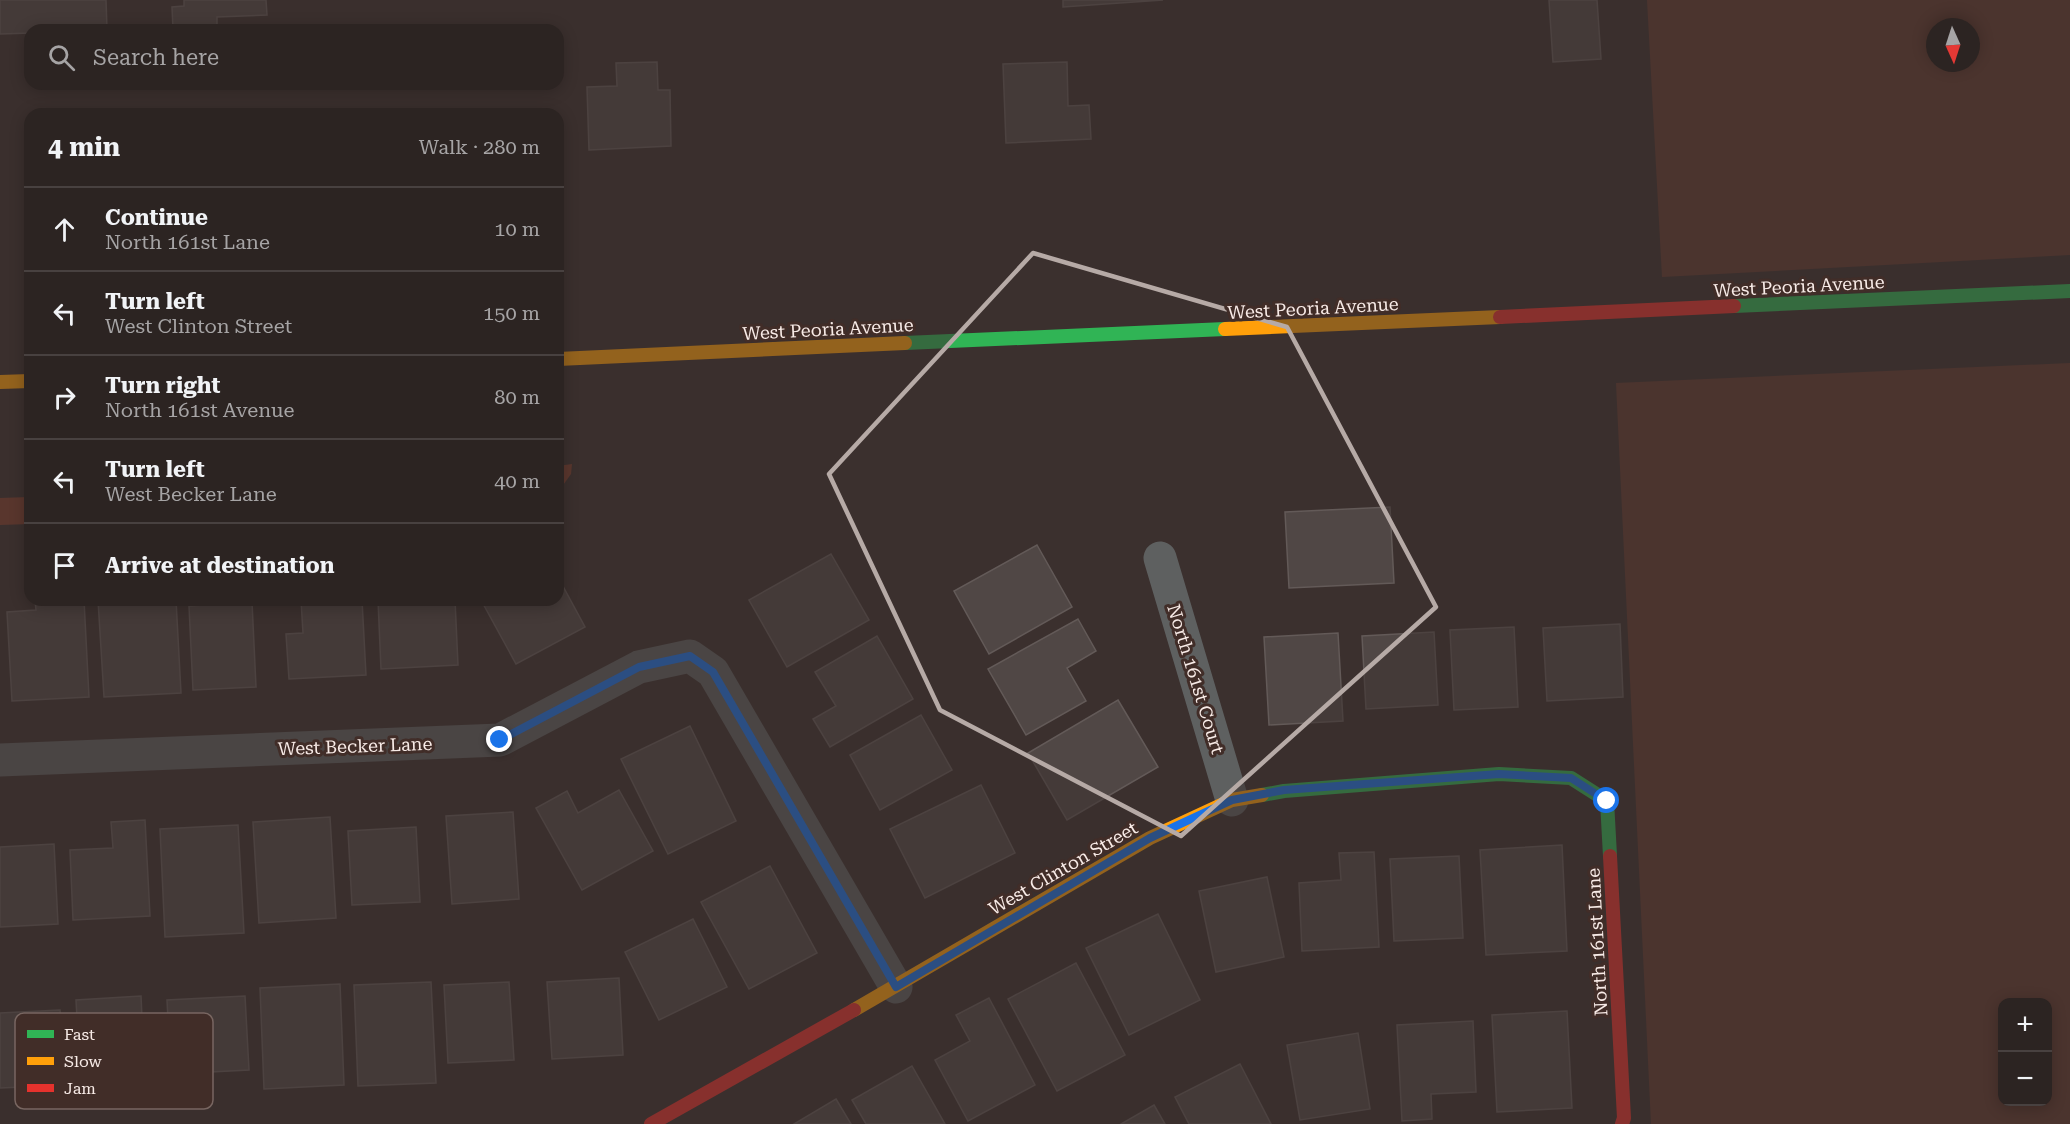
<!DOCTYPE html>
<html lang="en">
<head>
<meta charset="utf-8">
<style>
	:root { --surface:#2c2422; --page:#38302f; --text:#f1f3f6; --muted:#a6a4a5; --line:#484140 }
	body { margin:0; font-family:"Roboto Serif",serif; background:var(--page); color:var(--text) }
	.controls { position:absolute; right:18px; bottom:18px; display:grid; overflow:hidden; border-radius:12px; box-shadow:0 3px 15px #0003 }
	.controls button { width:54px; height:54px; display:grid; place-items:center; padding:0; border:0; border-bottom:2px solid var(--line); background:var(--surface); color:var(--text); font:30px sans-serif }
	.compass { position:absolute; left:1926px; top:18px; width:54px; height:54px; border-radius:50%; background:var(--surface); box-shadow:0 3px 15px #0003; rotate:177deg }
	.stop { position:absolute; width:18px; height:18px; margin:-14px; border:4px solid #1a73e8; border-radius:50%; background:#fff }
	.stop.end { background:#1a73e8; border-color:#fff; box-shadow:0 2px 6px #0008 }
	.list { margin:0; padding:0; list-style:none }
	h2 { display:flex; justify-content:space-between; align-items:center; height:78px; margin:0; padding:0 24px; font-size:26px }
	h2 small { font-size:20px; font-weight:400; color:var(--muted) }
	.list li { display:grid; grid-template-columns:39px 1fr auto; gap:18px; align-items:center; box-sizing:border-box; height:84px; padding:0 24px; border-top:2px solid var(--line) }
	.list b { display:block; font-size:22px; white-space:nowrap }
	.list p { margin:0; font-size:20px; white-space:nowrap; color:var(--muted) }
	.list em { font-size:20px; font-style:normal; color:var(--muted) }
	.icon { flex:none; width:33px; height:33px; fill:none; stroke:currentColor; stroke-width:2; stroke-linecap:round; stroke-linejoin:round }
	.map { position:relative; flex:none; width:2070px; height:1124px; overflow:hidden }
	.search { position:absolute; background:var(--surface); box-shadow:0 3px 15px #0003; left:24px; top:24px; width:540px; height:66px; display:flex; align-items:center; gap:15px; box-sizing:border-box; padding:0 21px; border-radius:18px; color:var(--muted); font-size:22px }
	.panel { position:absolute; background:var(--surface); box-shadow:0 3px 15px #0003; left:24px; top:108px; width:540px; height:498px; border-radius:18px }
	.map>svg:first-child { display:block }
	.green { fill:#613a30; fill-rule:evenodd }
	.water { fill:#7f3f2e }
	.building { fill:#504745; stroke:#635a58; stroke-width:1.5 }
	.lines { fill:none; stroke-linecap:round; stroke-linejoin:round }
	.street { stroke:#5e6060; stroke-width:33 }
	.fast { stroke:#30b455; stroke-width:14 }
	.slow { stroke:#ff9f0a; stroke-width:14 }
	.jam { stroke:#e5322d; stroke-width:14 }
	.route { stroke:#1a73e8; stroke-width:8 }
	.marked { fill:none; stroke:#b6aaa6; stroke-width:4.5; stroke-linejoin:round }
	.labels { text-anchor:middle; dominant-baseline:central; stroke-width:6; stroke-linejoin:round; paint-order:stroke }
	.street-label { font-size:18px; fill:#f8ebe7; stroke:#412d28 }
	.key { fill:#412d28; stroke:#786661; stroke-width:1.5 }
	.key-label { font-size:16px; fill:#f8ebe7 }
</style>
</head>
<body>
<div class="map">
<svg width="2070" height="1124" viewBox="0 0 2070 1124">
	<rect width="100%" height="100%" fill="#3b302e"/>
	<g class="green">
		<path d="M 1647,0 L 2070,0 L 2070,255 L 1662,277 ZM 1935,27 L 1971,27 L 1971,63 L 1935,63 Z"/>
		<path d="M 2070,363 L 2070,1124 L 1651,1124 L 1616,383 ZM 2002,1002 L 2048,1002 L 2048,1102 L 2002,1102 Z"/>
	</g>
	<g class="water">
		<path d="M 572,464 L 571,474 L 561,488 L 558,488 L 558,466 Z"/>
		<path d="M 30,497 L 30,524 L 0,525 L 0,498 Z"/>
	</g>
	<g class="building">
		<path d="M 0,0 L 106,0 L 107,29 L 30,30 L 30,33 L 0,34 Z"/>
		<path d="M 184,0 L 266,0 L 267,15 L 217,17 L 217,27 L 173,29 L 172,7 L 184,6 Z"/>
		<path d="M 1063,0 L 1163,0 L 1063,7 Z"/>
		<path d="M 1549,0 L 1597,0 L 1601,59 L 1553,62 Z"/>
		<path d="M 657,62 L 658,90 L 670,90 L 671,146 L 589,150 L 587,87 L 617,86 L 616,63 Z"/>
		<path d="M 1067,62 L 1068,106 L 1089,105 L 1091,139 L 1006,143 L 1003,64 Z"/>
		<path d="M 1390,507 L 1394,583 L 1289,588 L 1285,512 Z"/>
		<path d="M 1037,545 L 1072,607 L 989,654 L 954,591 Z"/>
		<path d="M 831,554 L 869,620 L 787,667 L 749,600 Z"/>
		<path d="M 558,577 L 585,627 L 516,664 L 481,600 L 558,600 Z"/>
		<path d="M 35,600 L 84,600 L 89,697 L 12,701 L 7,612 L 36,610 Z"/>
		<path d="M 98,600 L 176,600 L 181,693 L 104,697 Z"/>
		<path d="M 301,600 L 362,600 L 366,675 L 289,679 L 286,634 L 303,633 Z"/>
		<path d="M 378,600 L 455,600 L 458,665 L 381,669 Z"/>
		<path d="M 252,602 L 256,687 L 193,690 L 189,606 Z"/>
		<path d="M 1078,619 L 1096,651 L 1067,668 L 1086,701 L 1026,735 L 988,669 Z"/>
		<path d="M 1620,624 L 1623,697 L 1547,701 L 1543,628 Z"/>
		<path d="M 1514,627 L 1518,707 L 1454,710 L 1450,630 Z"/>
		<path d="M 1434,632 L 1438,705 L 1366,709 L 1362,636 Z"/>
		<path d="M 1338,633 L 1343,721 L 1269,725 L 1264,637 Z"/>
		<path d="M 877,636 L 913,699 L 830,747 L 813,719 L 836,706 L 815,672 Z"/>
		<path d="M 1118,700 L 1158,767 L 1067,820 L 1028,753 Z"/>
		<path d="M 921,715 L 952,770 L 880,810 L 850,755 Z"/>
		<path d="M 690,726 L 736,821 L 668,854 L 621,759 Z"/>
		<path d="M 981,785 L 1015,853 L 925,898 L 890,829 Z"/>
		<path d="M 619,790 L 653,851 L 582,890 L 536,808 L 567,791 L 578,813 Z"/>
		<path d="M 513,812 L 519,899 L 452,904 L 446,816 Z"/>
		<path d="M 330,817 L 336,918 L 259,923 L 253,822 Z"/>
		<path d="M 145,820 L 150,916 L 73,920 L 70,850 L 113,848 L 111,822 Z"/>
		<path d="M 238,825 L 244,933 L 165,937 L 160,829 Z"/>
		<path d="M 416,827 L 420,902 L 352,905 L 348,831 Z"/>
		<path d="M 54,844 L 58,924 L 0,927 L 0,847 Z"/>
		<path d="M 1562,845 L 1567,951 L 1486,955 L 1480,850 Z"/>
		<path d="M 1374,852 L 1379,947 L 1302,951 L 1299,883 L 1341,880 L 1339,853 Z"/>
		<path d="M 1459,856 L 1463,938 L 1394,941 L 1390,859 Z"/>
		<path d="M 770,866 L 817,953 L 749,989 L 701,902 Z"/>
		<path d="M 1267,877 L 1284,957 L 1216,972 L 1199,891 Z"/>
		<path d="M 1158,914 L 1200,1000 L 1129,1035 L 1086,948 Z"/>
		<path d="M 693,919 L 727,987 L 659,1020 L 625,952 Z"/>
		<path d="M 1076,963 L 1125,1055 L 1057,1091 L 1008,999 Z"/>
		<path d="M 619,978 L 623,1055 L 552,1059 L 547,982 Z"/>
		<path d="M 431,982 L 436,1083 L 358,1086 L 354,985 Z"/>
		<path d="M 509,982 L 514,1060 L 448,1063 L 444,985 Z"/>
		<path d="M 340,984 L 344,1085 L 264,1089 L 260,988 Z"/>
		<path d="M 141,996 L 145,1085 L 81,1089 L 76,1000 Z"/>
		<path d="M 245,996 L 249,1070 L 171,1074 L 167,1000 Z"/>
		<path d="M 989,998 L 1035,1085 L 968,1121 L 935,1060 L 970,1041 L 956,1015 Z"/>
		<path d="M 60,1010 L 64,1085 L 0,1088 L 0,1013 Z"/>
		<path d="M 1567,1011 L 1572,1108 L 1497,1112 L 1492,1015 Z"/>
		<path d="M 1473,1021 L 1476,1092 L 1431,1094 L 1432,1119 L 1402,1121 L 1397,1025 Z"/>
		<path d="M 1358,1033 L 1370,1109 L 1300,1120 L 1287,1045 Z"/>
		<path d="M 1240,1064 L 1271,1124 L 1189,1124 L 1175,1097 Z"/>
		<path d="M 912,1066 L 945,1124 L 866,1124 L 852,1100 Z"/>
		<path d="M 836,1099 L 851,1124 L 794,1124 Z"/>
		<path d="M 1154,1105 L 1165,1124 L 1121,1124 Z"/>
	</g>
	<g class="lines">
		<g class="street">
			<path d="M 1160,558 L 1232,800"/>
			<path d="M 0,760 L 500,740 L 639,667 L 690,656 L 713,672 L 896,987"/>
		</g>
		<g class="fast">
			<path d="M 1734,306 L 2070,291"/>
			<path d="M 905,343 L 1225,329"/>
			<path d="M 1262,795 L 1284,791 L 1499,774 L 1571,778 L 1607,801 L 1610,856"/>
		</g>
		<g class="slow">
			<path d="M 1225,329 L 1500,317"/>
			<path d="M 558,359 L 905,343"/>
			<path d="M 0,382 L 30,381"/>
			<path d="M 854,1010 L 1150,838 L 1232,800 L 1262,795"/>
		</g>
		<g class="jam">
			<path d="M 1500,317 L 1734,306"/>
			<path d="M 1610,856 L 1624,1118 L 1622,1124"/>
			<path d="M 651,1124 L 854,1010"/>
		</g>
	</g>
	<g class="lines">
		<path class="route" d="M 500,740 L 639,667 L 690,656 L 713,672 L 896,987 L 1150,838 L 1232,800 L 1284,790 L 1499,774 L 1571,778 L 1607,801"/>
	</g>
	<path d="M0 0H2070V1124H0ZM 1033,253 L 1287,327 L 1436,607 L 1181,836 L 940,710 L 829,474 Z" fill="#3b302e" fill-opacity=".55" fill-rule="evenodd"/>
	<path class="marked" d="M 1033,253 L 1287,327 L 1436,607 L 1181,836 L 940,710 L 829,474 Z"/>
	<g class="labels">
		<g class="street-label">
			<text transform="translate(1799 286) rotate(-3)">West Peoria Avenue</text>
			<text transform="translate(1313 308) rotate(-3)">West Peoria Avenue</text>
			<text transform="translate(828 329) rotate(-3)">West Peoria Avenue</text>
			<text transform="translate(1196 679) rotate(73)">North 161st Court</text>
			<text transform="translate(355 746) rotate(-2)">West Becker Lane</text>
			<text transform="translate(1063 868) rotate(-30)">West Clinton Street</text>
			<text transform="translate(1597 942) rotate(-93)">North 161st Lane</text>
		</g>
	</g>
	<rect x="15" y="1013" width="198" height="96" rx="9" class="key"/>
	<rect x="27" y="1030" width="27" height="8" fill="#30b455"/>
	<rect x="27" y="1057" width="27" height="8" fill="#ff9f0a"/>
	<rect x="27" y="1084" width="27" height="8" fill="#e5322d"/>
	<g class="key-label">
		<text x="64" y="1040">Fast</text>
		<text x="64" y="1067">Slow</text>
		<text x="64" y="1094">Jam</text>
	</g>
</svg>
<div class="controls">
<button>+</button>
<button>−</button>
</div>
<svg class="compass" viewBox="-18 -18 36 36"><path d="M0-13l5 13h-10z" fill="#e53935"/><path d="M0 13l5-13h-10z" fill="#a6a4a5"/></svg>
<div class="stop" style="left:1607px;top:801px"></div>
<div class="stop end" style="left:500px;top:740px"></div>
<div class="search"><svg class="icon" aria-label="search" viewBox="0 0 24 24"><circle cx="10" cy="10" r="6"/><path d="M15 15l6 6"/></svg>Search here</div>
<section class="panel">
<h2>4 min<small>Walk · 280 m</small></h2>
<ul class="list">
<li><svg class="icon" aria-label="ahead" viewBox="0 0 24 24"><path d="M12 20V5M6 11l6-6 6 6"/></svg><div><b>Continue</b><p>North 161st Lane</p></div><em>10 m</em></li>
<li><svg class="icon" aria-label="left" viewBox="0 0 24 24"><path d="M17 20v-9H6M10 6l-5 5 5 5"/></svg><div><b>Turn left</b><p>West Clinton Street</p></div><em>150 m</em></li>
<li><svg class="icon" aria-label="right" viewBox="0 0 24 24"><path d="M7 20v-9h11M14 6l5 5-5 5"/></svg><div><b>Turn right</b><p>North 161st Avenue</p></div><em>80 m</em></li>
<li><svg class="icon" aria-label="left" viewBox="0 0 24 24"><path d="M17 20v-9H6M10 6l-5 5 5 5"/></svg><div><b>Turn left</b><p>West Becker Lane</p></div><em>40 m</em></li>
<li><svg class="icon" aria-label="arrive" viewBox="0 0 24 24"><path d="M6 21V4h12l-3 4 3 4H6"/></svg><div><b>Arrive at destination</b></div></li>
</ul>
</section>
</div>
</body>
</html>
